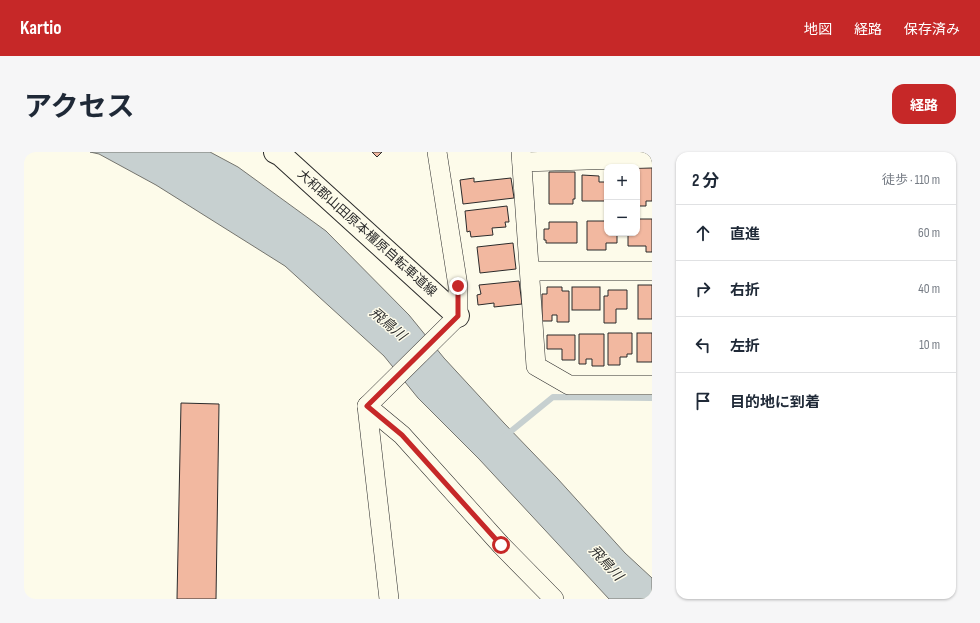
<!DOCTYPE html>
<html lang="ja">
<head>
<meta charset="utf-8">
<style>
	:root { --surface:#fff; --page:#f6f6f7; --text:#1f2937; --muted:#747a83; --line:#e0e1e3; --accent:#c62828 }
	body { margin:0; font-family:"Sofia Sans Condensed","Noto Sans JP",sans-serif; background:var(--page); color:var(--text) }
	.controls { position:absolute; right:12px; top:12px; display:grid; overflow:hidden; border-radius:8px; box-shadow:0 1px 3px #0004 }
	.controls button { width:36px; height:36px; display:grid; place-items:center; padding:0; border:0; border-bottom:1px solid var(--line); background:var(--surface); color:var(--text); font:20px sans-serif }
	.stop { position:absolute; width:12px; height:12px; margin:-9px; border:3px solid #c62828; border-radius:50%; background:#fff }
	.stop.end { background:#c62828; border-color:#fff; box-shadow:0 1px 4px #0008 }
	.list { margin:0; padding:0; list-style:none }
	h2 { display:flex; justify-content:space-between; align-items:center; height:52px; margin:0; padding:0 16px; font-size:17px }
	h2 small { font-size:13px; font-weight:400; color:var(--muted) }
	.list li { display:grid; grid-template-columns:26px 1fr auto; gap:12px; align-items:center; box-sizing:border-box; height:56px; padding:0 16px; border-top:1px solid var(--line) }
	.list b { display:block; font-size:15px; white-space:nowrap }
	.list em { font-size:13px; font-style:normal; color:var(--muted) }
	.icon { flex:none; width:22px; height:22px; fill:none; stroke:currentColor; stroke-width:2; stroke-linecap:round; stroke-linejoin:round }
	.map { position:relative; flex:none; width:628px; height:447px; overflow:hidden; border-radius:12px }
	header { display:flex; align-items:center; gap:24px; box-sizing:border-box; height:56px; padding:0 20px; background:var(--accent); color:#fff }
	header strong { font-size:19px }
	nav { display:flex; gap:22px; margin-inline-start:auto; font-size:14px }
	.intro { display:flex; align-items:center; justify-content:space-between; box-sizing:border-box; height:96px; padding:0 24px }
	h1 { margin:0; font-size:28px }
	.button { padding:10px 18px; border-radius:12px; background:var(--accent); color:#fff; font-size:14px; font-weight:700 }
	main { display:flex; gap:24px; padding:0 24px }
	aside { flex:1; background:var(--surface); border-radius:12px; box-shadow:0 1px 3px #0004 }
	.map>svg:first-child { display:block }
	.water { fill:#c7d0d0; stroke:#74746e }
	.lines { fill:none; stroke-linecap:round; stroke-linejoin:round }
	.stream { stroke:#c7d0d0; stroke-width:6 }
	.building { fill:#f2b8a0; stroke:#2b2b2b }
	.minor-casing { stroke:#2b2b2b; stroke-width:20 }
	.secondary-casing { stroke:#2b2b2b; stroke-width:24 }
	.minor { stroke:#fdfbea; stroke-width:19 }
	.secondary { stroke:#fdfbea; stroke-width:22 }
	.route { stroke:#c62828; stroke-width:5 }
	.labels { text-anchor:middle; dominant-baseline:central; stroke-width:3; stroke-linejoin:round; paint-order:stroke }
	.street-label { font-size:13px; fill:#2b2b2b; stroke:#fdfbea }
	.water-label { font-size:14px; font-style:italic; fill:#2b2b2b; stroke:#fdfbea }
</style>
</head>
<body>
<header>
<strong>Kartio</strong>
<nav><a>地図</a><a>経路</a><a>保存済み</a></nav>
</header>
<div class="intro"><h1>アクセス</h1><a class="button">経路</a></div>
<main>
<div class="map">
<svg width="628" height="447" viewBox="0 0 628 447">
	<rect width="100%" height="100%" fill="#fdfbea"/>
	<path class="water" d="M 66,0 L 186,0 L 214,15 L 302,79 L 385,163 L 420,206 L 480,271 L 533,326 L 601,401 L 628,426 L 628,447 L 585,447 L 455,307 L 394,246 L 360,204 L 261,114 L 132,33 L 75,2 Z"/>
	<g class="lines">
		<path class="stream" d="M 481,284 L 529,245 L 628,246"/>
	</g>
	<g class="building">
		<path d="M 348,0 L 358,0 L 353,5 Z"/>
		<path d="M 613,16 L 628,16 L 628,49 L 622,49 L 622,54 L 613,54 Z"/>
		<path d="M 525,20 L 551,20 L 551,47 L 549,47 L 549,52 L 525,52 Z"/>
		<path d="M 558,23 L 575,24 L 575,30 L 583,30 L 583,49 L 558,49 Z"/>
		<path d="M 450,26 L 450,30 L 487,26 L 490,46 L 439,52 L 436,28 Z"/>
		<path d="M 483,54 L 485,70 L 481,70 L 482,75 L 468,76 L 469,83 L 447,85 L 446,79 L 443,80 L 441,59 Z"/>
		<path d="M 613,67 L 628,67 L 628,100 L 622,100 L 622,94 L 604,94 L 604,81 L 613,81 Z"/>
		<path d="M 563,69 L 583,69 L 583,81 L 593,81 L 593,91 L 582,91 L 582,98 L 563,98 Z"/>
		<path d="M 525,70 L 553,70 L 553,91 L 522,91 L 522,88 L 520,88 L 520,77 L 525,77 Z"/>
		<path d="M 489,91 L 492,117 L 456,121 L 453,95 Z"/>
		<path d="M 495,129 L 498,152 L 470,155 L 470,151 L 454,153 L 453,143 L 457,142 L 455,133 Z"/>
		<rect x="614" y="133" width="14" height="34"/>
		<path d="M 523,135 L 538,135 L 538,139 L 545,139 L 545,170 L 533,170 L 533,163 L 528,163 L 528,169 L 518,169 L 518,142 L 523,142 Z"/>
		<rect x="548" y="135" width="28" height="23"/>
		<path d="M 584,138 L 603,138 L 603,157 L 592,157 L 592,171 L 580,171 L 580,144 L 584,144 Z"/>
		<path d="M 584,181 L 608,181 L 608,202 L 603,202 L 603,205 L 596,205 L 596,213 L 584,213 Z"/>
		<rect x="613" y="181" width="15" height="29"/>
		<path d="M 555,182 L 580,182 L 580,214 L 568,214 L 568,207 L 562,207 L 562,212 L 555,212 Z"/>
		<path d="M 523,183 L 551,183 L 551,208 L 538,208 L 538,197 L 523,197 Z"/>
		<path d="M 157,251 L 195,252 L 192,447 L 153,447 Z"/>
	</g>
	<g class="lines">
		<g class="minor-casing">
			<g id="minor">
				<path d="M 497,0 L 512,214 L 545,233 L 628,233"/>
				<path d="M 498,10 L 628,6"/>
				<path d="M 506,119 L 628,119"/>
				<path d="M 343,254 L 378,283 L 477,393 L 530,447"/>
				<path d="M 365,447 L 343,254 L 434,164 L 434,134 L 413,0"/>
			</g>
		</g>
		<g class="secondary-casing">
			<path id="secondary" d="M 251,0 L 257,3 L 434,164"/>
		</g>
		<use href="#minor" class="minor"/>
		<use href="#secondary" class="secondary"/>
	</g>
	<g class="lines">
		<path class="route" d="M 434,134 L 434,164 L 343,254 L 378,283 L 477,393"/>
	</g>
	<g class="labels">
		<g class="street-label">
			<text transform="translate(343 81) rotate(42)">大和郡山田原本橿原自転車道線</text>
		</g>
		<g class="water-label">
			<text transform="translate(364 172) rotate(40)">飛鳥川</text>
			<text transform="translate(582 411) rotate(47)">飛鳥川</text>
		</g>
	</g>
</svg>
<div class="controls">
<button>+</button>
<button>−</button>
</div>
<div class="stop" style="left:477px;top:393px"></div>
<div class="stop end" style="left:434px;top:134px"></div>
</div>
<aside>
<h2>2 分<small>徒歩 · 110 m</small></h2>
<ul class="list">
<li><svg class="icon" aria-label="ahead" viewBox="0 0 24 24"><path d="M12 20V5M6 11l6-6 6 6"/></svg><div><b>直進</b></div><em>60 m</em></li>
<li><svg class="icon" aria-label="right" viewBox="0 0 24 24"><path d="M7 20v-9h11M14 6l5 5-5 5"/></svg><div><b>右折</b></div><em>40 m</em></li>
<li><svg class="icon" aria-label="left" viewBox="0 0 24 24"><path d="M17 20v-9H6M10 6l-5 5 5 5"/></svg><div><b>左折</b></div><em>10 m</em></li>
<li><svg class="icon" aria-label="arrive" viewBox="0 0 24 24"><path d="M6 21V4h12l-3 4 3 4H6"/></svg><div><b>目的地に到着</b></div></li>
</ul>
</aside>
</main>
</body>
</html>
